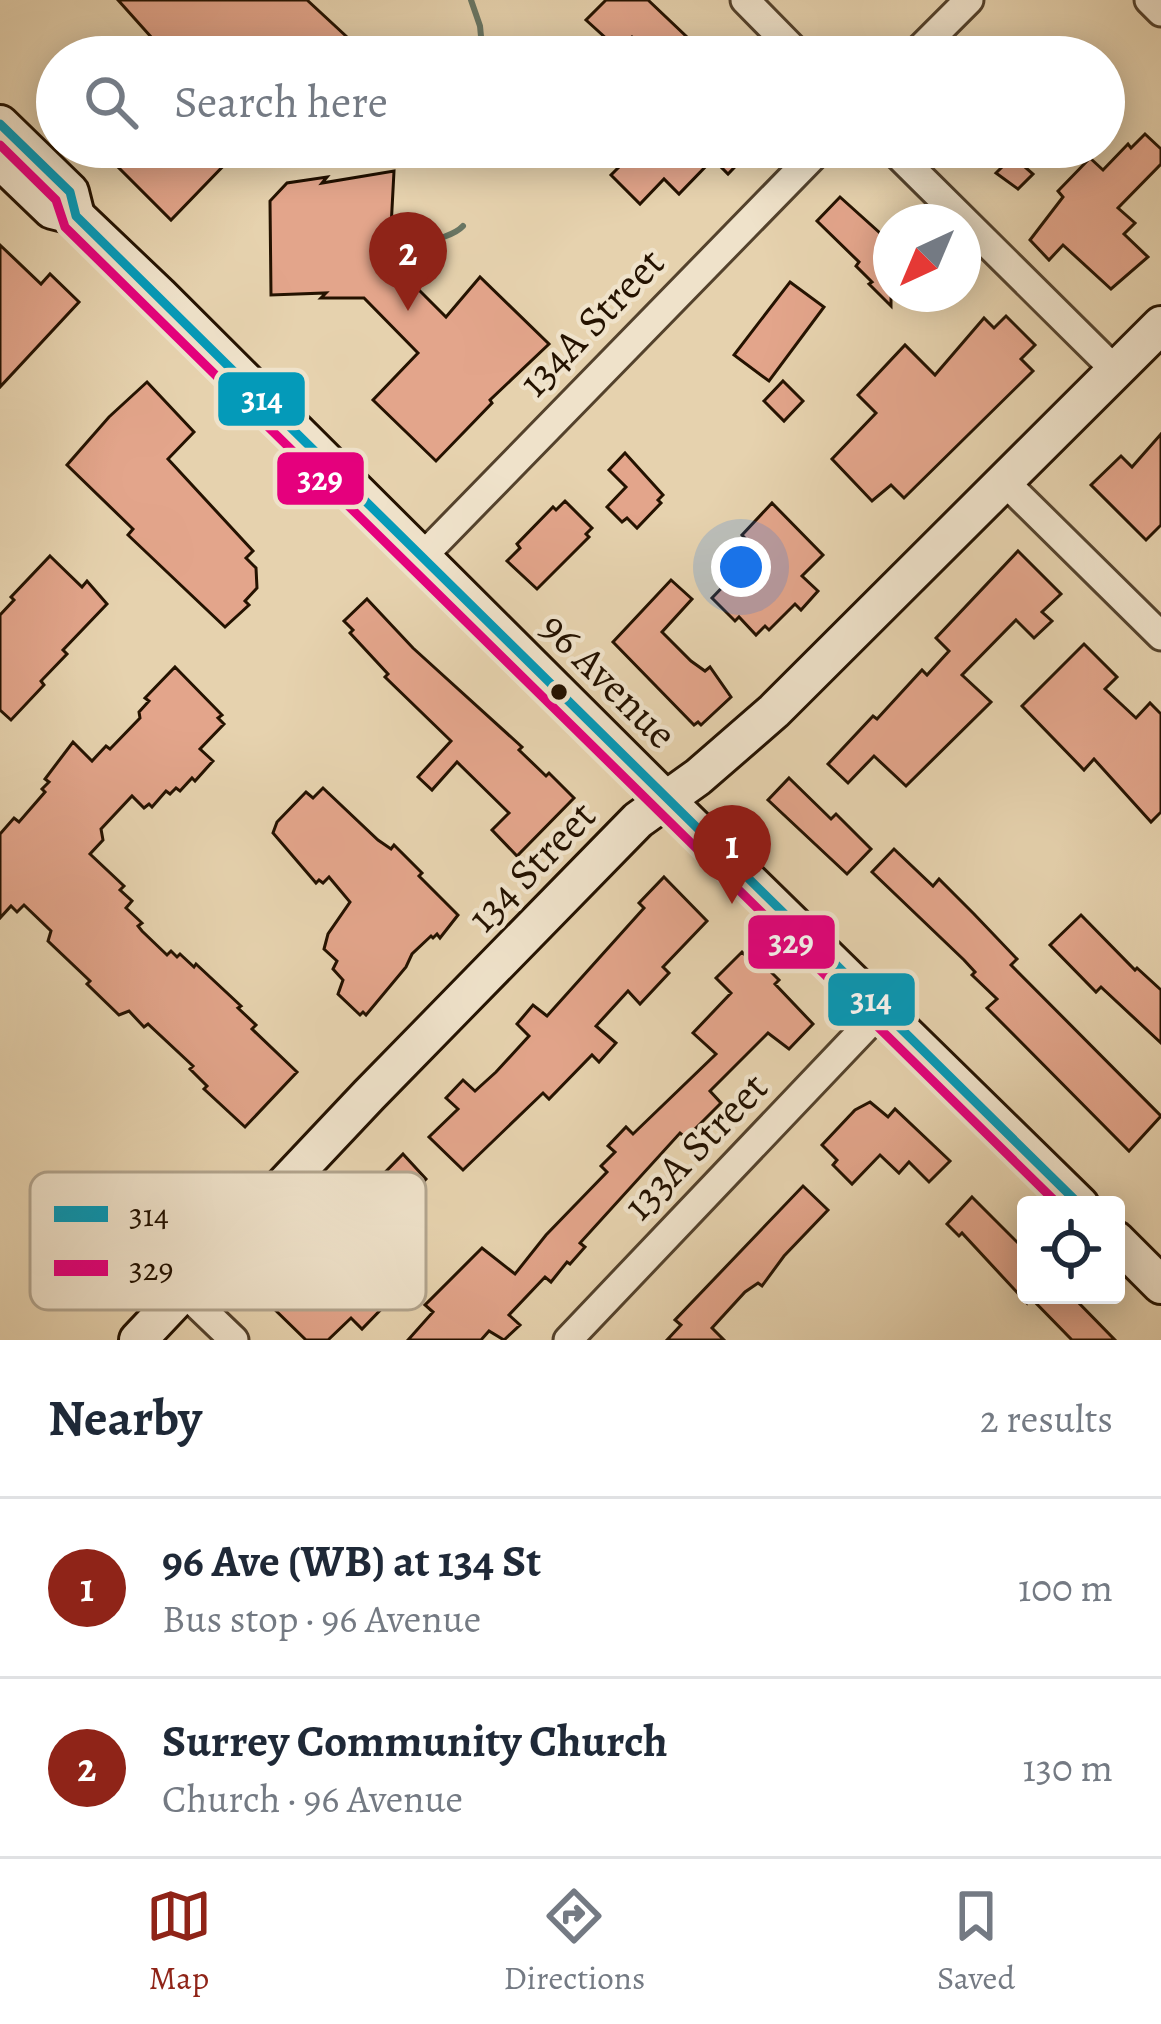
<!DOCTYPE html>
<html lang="en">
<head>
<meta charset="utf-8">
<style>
	:root { --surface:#fff; --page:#f6f6f7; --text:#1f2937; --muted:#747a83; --line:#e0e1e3; --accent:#8f2418 }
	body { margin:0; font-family:Alegreya,serif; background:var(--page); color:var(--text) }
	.controls { position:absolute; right:36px; bottom:36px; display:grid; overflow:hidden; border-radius:12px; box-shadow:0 6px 30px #0003 }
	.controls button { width:108px; height:108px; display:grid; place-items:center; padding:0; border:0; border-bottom:3px solid var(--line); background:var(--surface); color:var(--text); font:60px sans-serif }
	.compass { position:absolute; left:873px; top:204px; width:108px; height:108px; border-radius:50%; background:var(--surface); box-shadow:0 6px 30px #0003; rotate:224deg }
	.you { position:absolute; left:741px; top:567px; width:42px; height:42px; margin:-30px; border:9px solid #fff; border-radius:50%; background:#1a73e8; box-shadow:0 0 0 18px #1a73e833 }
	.badge { display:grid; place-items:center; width:78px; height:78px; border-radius:50%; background:var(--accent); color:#fff; font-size:39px; font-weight:700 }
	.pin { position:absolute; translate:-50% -99px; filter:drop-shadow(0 3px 6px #0008) }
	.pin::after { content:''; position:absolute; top:63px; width:42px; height:36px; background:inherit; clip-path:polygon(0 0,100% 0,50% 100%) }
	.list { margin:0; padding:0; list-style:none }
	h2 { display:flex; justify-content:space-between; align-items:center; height:156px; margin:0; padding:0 48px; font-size:51px }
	h2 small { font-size:39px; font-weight:400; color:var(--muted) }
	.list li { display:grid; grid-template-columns:78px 1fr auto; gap:36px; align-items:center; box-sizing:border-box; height:180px; padding:0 48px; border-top:3px solid var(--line) }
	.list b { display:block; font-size:45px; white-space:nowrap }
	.list p { margin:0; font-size:39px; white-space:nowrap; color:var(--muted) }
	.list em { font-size:39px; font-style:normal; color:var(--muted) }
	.icon { flex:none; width:66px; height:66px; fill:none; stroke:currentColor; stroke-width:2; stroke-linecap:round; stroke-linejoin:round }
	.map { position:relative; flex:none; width:1161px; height:1340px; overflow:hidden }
	.search { position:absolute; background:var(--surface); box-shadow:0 6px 30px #0003; left:36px; right:36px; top:36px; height:132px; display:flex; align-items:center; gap:30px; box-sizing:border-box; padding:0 42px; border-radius:66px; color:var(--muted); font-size:45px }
	.sheet { height:516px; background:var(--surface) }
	nav { display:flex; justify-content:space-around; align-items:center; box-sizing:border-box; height:168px; border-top:3px solid var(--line); background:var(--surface); font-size:33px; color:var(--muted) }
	nav a { display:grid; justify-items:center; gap:6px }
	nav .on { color:var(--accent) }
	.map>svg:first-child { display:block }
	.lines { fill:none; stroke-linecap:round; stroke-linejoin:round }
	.stream { stroke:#697664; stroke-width:6 }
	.building { fill:#e3a58b; stroke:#241200; stroke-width:3 }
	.street-casing { stroke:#54422c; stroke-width:33 }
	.secondary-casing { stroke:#241200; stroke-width:42 }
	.street { stroke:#efe2ca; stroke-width:27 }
	.secondary { stroke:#efe2ca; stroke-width:36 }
	.bus-1-casing { stroke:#efe2ca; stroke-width:18 }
	.bus-2-casing { stroke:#efe2ca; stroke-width:18 }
	.bus-1 { stroke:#049ab9; stroke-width:9 }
	.bus-2 { stroke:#e5007d; stroke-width:9 }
	.bus-dot { fill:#241200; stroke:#efe2ca; stroke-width:4.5 }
	.labels { text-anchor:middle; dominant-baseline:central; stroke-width:9; stroke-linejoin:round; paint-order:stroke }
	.street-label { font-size:42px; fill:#241200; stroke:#efe2ca }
	.key { fill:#efe2ca; stroke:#b2a48d; stroke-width:3 }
	.key-label { font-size:33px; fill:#241200 }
	.line-badge { stroke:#efe2ca; stroke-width:4.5 }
	.badge-label { font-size:33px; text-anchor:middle; font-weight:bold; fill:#fff }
</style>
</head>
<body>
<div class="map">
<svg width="1161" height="1340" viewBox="0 0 1161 1340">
	<rect width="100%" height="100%" fill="#e6d2ae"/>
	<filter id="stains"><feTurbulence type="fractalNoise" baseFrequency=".00167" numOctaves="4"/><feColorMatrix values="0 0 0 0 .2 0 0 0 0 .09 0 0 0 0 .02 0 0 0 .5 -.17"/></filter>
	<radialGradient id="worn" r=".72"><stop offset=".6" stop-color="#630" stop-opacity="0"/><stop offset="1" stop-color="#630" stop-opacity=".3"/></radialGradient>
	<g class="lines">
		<g class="stream">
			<path d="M 471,0 L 480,26 L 483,57"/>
			<path d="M 417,281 L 431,267 L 429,245 C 440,235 453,237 463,226"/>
		</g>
	</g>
	<g class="building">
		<path d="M 118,0 L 307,0 L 347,37 L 328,57 L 169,57 Z"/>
		<path d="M 606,0 L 648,0 L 708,57 L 655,57 L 632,37 L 619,50 L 586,20 Z"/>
		<path d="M 1145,134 L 1161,149 L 1161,164 L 1118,208 L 1135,223 L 1124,234 L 1148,257 L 1111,289 L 1063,245 L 1049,260 L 1030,240 L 1063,197 L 1058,191 L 1090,158 L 1103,170 L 1128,144 L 1131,148 Z"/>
		<path d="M 98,147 L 217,147 L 230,159 L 171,220 Z"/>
		<path d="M 615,147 L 754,147 L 728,174 L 713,159 L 679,194 L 664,179 L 640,204 L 611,175 L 627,159 Z"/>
		<path d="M 985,147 L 1047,147 L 1026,168 L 1033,174 L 1018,189 L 996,173 L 1003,166 Z"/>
		<path d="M 394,171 L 391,228 L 398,221 L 394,265 L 446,317 L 480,277 L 549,344 L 490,400 L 492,403 L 436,461 L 373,400 L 418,353 L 364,298 L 321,298 L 326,293 L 271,295 L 270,201 L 287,183 L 327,177 L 322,183 Z"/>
		<path d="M 840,197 L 891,243 L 891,306 L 869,284 L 872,282 L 856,266 L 859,262 L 817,221 Z"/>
		<path d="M 0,245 L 41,284 L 50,274 L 79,302 L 0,387 Z"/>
		<path d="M 790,282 L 824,307 L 769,381 L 734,355 Z"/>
		<path d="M 1006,316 L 1035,345 L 1021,359 L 1033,371 L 904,498 L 891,485 L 872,501 L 832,459 L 876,413 L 858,395 L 905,345 L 935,375 L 984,318 L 994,328 Z"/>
		<path d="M 783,381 L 803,401 L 784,421 L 764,401 Z"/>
		<path d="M 147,382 L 194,432 L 168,459 L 253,551 L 246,558 L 256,568 L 257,588 L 245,601 L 249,605 L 225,627 L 128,535 L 133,529 L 67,465 L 109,417 Z"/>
		<path d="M 1161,434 L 1161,525 L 1146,540 L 1091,485 L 1121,456 L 1132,467 Z"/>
		<path d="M 625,453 L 663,495 L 658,500 L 661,503 L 637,528 L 627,518 L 622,522 L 607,507 L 626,487 L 609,470 Z"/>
		<path d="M 565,501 L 592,528 L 586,534 L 589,537 L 537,589 L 507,561 L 520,548 L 517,544 L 553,507 L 556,510 Z"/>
		<path d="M 772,503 L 823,555 L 802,576 L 818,591 L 801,610 L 795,604 L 769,630 L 765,626 L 756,635 L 739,617 L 735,621 L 712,598 L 757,551 L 742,535 Z"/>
		<path d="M 1018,551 L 1061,594 L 1042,612 L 1052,621 L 1034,638 L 1016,620 L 962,675 L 991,702 L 906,786 L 874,756 L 848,783 L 828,764 L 873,716 L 877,719 L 922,670 L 927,675 L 949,651 L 936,638 Z"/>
		<path d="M 50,556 L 82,587 L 87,581 L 107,604 L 63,650 L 67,654 L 41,681 L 44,685 L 11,720 L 0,710 L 0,615 L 14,600 L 11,597 Z"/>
		<path d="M 671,580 L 692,599 L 662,632 L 691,661 L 705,671 L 710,667 L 731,697 L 701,725 L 698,722 L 694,725 L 613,642 Z"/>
		<path d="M 367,599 L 413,648 L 522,747 L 519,750 L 546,776 L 549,773 L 574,798 L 517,856 L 492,830 L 509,813 L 457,762 L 432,790 L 418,777 L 451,741 L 385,677 L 388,674 L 350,633 L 353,630 L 344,621 Z"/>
		<path d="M 1084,644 L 1117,677 L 1105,689 L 1136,718 L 1150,703 L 1161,714 L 1161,812 L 1151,822 L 1094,759 L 1084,770 L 1022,706 Z"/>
		<path d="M 175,667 L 222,715 L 218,718 L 224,724 L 200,749 L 213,761 L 195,781 L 192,778 L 180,791 L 176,788 L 170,794 L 166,791 L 152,807 L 149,804 L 144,808 L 132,796 L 101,829 L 103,840 L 90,854 L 124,886 L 120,890 L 132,901 L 126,908 L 142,923 L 138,926 L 142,931 L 167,955 L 171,951 L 177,957 L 180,954 L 194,967 L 196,964 L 241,1006 L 238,1008 L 256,1025 L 252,1029 L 297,1072 L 245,1127 L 204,1089 L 207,1086 L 190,1069 L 193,1066 L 148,1024 L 144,1027 L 129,1011 L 119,1015 L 87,984 L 90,981 L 48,941 L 51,931 L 24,905 L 17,912 L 11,906 L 0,918 L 0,834 L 14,818 L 19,822 L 45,792 L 42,789 L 49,782 L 45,779 L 73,742 L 92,761 L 106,746 L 110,749 L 140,718 L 139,712 L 149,701 L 145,698 Z"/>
		<path d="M 789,778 L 831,819 L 836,814 L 871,849 L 847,874 L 768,800 Z"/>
		<path d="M 323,788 L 378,840 L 391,849 L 394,845 L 422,873 L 419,876 L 458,915 L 440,938 L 437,934 L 433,938 L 431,936 L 412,954 L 406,967 L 366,1015 L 363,1012 L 360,1015 L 338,994 L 343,980 L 333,969 L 337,961 L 324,949 L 328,934 L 350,902 L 329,877 L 323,883 L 319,880 L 316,883 L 273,833 L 277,822 L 306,792 L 313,798 Z"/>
		<path d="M 894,849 L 933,886 L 939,879 L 974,914 L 1017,959 L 1011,965 L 1161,1116 L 1129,1151 L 987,1008 L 997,999 L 972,975 L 975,972 L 964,960 L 872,872 Z"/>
		<path d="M 664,877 L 707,921 L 663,967 L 669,973 L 640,1004 L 628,991 L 596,1026 L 616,1043 L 599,1062 L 592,1055 L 549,1099 L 543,1093 L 463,1170 L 429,1137 L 458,1109 L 446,1098 L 463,1080 L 475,1091 L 496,1072 L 529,1036 L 517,1024 L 533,1005 L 547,1016 L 644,908 L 639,903 Z"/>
		<path d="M 1081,915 L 1135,970 L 1137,968 L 1161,990 L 1161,1043 L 1101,987 L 1096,992 L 1050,945 Z"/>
		<path d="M 742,952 L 758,968 L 762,963 L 779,980 L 775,984 L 813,1024 L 789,1049 L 768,1033 L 710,1091 L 721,1103 L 686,1138 L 680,1133 L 580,1243 L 585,1247 L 570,1264 L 567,1262 L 551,1282 L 545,1277 L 509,1315 L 520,1325 L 504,1340 L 489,1331 L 481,1340 L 408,1340 L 433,1312 L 425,1305 L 482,1248 L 515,1274 L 546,1235 L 607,1172 L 601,1166 L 615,1152 L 608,1146 L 626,1127 L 633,1134 L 716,1054 L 693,1033 L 731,993 L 716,978 Z"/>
		<path d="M 870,1102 L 888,1117 L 895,1109 L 950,1161 L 929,1182 L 909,1162 L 899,1173 L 880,1155 L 852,1184 L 833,1165 L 837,1160 L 822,1145 L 855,1110 Z"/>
		<path d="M 403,1154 L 426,1179 L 377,1230 L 385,1238 L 359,1265 L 392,1298 L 362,1329 L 351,1318 L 328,1340 L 306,1340 L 267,1302 L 315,1253 L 310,1249 Z"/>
		<path d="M 803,1186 L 828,1210 L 784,1256 L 762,1286 L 758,1283 L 745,1292 L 712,1328 L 724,1340 L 667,1340 L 681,1325 L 675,1320 Z"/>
		<path d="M 972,1197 L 1026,1251 L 1026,1302 L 962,1233 L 959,1236 L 947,1224 Z"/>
		<path d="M 1028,1295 L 1071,1295 L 1115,1340 L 1072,1340 Z"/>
	</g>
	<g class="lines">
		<g class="street-casing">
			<g id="street">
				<path d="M 745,0 L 801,57"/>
				<path d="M 1149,0 L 1161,12"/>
				<path d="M 912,57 L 969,0"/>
				<path d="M 890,147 L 1115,370"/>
				<path d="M 1006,483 L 1161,636"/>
				<path d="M 422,557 L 822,147"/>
				<path d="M 184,1292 L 234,1340"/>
				<path d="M 568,1340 L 882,1010"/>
			</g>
		</g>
		<g class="secondary-casing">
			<g id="secondary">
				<path d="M 0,124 L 70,192 L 76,216"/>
				<path d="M 0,160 L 52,210 L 76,216 L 159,295 L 666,800 L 1080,1205"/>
				<path d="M 1116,1240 L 1161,1285"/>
				<path d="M 138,1340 L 369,1095 L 638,820 L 698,777 L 774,711 L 1161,325"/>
			</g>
		</g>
		<use href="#street" class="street"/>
		<use href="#secondary" class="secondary"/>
		<g class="bus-1-casing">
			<path id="bus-1" d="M 0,124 L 70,192 L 76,216 L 1080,1205"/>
		</g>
		<g class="bus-2-casing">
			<path id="bus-2" d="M 0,145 L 56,200 L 65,227 L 1059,1205"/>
		</g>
		<use href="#bus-1" class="bus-1"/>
		<use href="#bus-2" class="bus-2"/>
	</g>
	<circle class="bus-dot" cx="559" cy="692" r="10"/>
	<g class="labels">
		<g class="street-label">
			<text transform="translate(591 322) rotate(-46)">134A Street</text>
			<text transform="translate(609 680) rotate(45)">96 Avenue</text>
			<text transform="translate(531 866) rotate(-46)">134 Street</text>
			<text transform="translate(695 1146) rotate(-46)">133A Street</text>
		</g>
	</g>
	<rect x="30" y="1172" width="396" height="138" rx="18" class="key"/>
	<rect x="54" y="1206" width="54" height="16" fill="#049ab9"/>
	<rect x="54" y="1260" width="54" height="16" fill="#e5007d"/>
	<g class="key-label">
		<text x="129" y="1226">314</text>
		<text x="129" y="1280">329</text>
	</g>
	<g class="line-badge">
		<rect x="216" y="370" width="91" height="58" rx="12" fill="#049ab9"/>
		<rect x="275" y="450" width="91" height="57" rx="12" fill="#e5007d"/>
		<rect x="746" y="913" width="91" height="58" rx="12" fill="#e5007d"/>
		<rect x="826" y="971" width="91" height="57" rx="12" fill="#049ab9"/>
	</g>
	<g class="badge-label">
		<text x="262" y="410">314</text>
		<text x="320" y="490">329</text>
		<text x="791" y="953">329</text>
		<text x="871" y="1011">314</text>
	</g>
	<rect width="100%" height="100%" filter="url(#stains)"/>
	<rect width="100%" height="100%" fill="url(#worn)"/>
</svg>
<div class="controls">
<button><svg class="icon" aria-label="locate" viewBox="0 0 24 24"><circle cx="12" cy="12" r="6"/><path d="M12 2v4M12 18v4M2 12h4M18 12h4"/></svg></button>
</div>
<svg class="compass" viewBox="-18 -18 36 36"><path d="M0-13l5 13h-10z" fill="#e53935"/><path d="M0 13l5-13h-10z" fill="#747a83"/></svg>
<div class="you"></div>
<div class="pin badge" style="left:732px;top:904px">1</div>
<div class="pin badge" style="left:408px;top:311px">2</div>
<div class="search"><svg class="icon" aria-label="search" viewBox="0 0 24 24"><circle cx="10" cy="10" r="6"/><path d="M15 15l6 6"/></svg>Search here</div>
</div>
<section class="sheet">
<h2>Nearby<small>2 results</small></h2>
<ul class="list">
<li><span class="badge">1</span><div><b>96 Ave (WB) at 134 St</b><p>Bus stop · 96 Avenue</p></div><em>100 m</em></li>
<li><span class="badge">2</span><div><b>Surrey Community Church</b><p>Church · 96 Avenue</p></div><em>130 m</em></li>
</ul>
</section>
<nav>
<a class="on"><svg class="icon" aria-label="map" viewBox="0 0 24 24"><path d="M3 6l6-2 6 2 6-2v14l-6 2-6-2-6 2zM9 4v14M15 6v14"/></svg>Map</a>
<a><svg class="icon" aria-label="directions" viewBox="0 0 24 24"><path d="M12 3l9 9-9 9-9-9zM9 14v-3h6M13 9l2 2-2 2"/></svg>Directions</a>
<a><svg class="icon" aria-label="saved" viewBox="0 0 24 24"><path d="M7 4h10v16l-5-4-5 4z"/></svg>Saved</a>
</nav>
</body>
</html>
